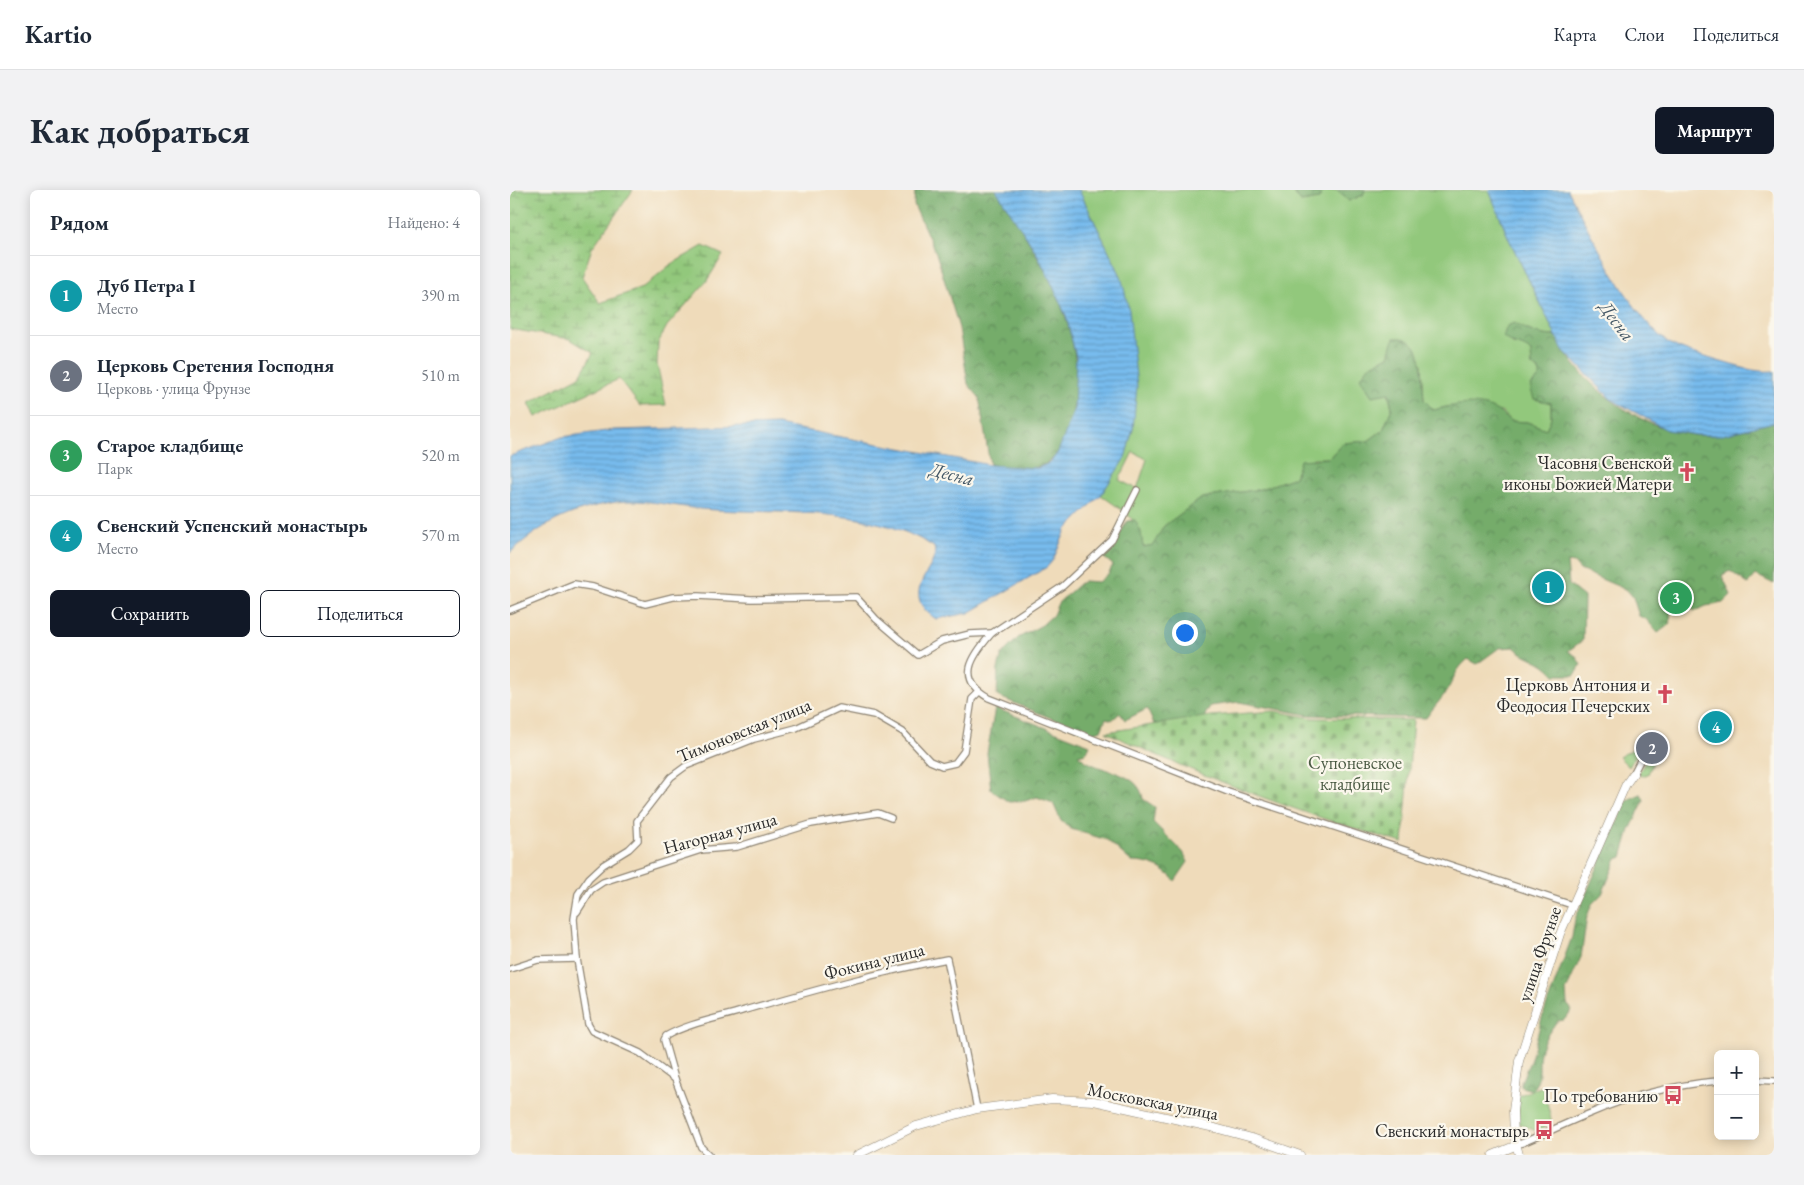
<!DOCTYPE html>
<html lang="ru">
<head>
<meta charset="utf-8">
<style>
	:root { --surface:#fff; --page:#f2f2f3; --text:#1f2937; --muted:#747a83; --line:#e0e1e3; --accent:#111827 }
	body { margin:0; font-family:"EB Garamond",serif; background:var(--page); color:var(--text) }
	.controls { position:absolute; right:15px; bottom:15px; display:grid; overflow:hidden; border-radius:8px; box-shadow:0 2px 12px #0003 }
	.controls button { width:45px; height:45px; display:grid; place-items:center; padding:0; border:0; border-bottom:1px solid var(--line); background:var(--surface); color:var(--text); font:25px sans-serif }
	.you { position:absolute; left:674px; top:442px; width:18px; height:18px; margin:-12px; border:4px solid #fff; border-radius:50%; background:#1a73e8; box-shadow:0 0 0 8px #1a73e833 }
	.badge { display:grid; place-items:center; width:32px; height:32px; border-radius:50%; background:var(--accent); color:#fff; font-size:16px; font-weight:700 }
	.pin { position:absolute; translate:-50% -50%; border:2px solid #fff; box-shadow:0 1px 5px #0006 }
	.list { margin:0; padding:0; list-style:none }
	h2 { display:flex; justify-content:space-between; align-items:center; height:65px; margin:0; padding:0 20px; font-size:21px }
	h2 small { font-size:16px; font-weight:400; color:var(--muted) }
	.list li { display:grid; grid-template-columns:32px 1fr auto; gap:15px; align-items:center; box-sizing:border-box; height:80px; padding:0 20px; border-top:1px solid var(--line) }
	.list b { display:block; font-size:19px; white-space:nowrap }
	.list p { margin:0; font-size:16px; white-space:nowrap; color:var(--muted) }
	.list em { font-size:16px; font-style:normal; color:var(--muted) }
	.actions { display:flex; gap:10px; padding:15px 20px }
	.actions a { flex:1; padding:11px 0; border:1px solid var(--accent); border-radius:8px; text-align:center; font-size:18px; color:var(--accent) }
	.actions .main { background:var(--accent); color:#fff }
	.map { position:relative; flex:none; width:1264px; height:965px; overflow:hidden; border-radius:8px }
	header { display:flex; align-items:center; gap:30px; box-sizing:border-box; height:70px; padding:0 25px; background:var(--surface); border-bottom:1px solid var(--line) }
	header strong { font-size:24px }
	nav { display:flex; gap:28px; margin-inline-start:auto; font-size:18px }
	.intro { display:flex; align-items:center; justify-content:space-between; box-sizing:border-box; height:120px; padding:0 30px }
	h1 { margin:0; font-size:35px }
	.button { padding:12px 22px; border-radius:8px; background:var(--accent); color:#fff; font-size:18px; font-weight:700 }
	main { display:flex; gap:30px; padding:0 30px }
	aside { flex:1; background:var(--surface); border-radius:8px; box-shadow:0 2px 12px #0003 }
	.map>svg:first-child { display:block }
	.green { fill:#92c87b; stroke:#5e7a53; fill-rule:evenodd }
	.forest { fill:url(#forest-crowns); stroke:#506c4b }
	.wetland { fill:url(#wetland-marsh); stroke:#5e7a53 }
	.cemetery { fill:url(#cemetery-stones); stroke:#5e7a53 }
	.water { fill:url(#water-rules); stroke:#51738c }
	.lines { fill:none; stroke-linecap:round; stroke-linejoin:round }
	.street-casing { stroke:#8d8372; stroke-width:8 }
	.secondary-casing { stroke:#8d8372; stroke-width:9 }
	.street { stroke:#fff; stroke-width:5.5 }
	.secondary { stroke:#fff; stroke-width:8 }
	.labels { text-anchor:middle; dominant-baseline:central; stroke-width:4.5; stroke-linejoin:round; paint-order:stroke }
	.poi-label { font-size:18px; fill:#2b2b2b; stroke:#fbf7ec; text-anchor:end }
	.street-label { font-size:18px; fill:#2b2b2b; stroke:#fbf7ec }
	.park-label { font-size:18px; fill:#4a5a43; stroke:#fbf7ec }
	.water-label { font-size:19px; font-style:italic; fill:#425665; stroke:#fbf7ec }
</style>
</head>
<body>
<header>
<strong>Kartio</strong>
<nav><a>Карта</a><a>Слои</a><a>Поделиться</a></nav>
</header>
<div class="intro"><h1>Как добраться</h1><a class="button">Маршрут</a></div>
<main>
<aside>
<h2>Рядом<small>Найдено: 4</small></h2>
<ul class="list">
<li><span class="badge" style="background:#0f9aa8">1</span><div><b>Дуб Петра I</b><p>Место</p></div><em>390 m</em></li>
<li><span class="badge" style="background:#6b7280">2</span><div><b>Церковь Сретения Господня</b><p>Церковь · улица Фрунзе</p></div><em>510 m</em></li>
<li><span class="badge" style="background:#2e9e5b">3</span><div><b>Старое кладбище</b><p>Парк</p></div><em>520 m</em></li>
<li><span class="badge" style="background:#0f9aa8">4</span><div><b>Свенский Успенский монастырь</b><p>Место</p></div><em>570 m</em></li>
</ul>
<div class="actions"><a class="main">Сохранить</a><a>Поделиться</a></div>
</aside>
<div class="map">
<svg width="1264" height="965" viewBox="0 0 1264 965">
	<defs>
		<pattern id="forest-crowns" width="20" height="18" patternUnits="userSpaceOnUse" patternTransform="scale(1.25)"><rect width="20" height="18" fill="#75ac6b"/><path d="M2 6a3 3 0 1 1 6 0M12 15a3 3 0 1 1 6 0" fill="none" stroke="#608c58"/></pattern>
		<pattern id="wetland-marsh" width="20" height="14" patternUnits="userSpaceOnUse" patternTransform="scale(1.25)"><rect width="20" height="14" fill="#92c87b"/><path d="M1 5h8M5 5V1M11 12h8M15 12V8" fill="none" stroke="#77a365"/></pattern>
		<pattern id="cemetery-stones" width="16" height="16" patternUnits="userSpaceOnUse" patternTransform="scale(1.25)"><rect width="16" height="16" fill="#92c87b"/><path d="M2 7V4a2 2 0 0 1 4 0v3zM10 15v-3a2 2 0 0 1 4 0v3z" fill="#77a365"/></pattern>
		<pattern id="water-rules" width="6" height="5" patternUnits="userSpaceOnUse" patternTransform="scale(1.25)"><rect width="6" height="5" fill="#77bbed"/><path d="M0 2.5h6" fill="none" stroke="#6298c0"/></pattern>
	</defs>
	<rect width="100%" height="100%" fill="#fbf7ec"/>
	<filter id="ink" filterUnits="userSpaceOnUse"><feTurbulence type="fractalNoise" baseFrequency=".02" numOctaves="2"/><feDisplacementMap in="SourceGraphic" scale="10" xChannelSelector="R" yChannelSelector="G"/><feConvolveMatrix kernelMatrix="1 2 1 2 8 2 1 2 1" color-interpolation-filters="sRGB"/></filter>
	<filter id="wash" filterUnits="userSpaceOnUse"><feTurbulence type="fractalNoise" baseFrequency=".0096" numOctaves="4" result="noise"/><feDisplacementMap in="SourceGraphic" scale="20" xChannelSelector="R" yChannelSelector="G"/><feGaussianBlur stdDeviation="1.12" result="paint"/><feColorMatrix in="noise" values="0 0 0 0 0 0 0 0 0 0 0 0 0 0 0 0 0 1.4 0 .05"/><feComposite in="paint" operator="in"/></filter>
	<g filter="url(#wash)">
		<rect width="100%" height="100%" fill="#efdbba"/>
		<g class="green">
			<path d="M 569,0 L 782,0 L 791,12 L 808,9 L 814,0 L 826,0 L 839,11 L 853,5 L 855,0 L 979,0 L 999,49 L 1046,146 C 1029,146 1019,141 1004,133 L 1002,154 L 1015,156 L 1021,162 L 1022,176 L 1029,180 L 1030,186 L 1020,197 L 1041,213 L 1041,228 L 1036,239 L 1017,232 L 1000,231 L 992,222 L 936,217 L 924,220 L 914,210 L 912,174 L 880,166 L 871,171 L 882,218 L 873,240 L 858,251 L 833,253 L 819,268 L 803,268 L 785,287 L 751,299 L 692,308 L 654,336 L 644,355 L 633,357 C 628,326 615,323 591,305 L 615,267 L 623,239 L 611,86 ZM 623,262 L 637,269 L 627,299 L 609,290 Z"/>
			<path d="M 1130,555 L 1131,556 L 1119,577 L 1109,567 Z"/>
			<path d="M 1141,562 L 1146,565 L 1138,584 L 1132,586 L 1128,584 Z"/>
			<path d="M 1033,896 L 1042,933 L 1026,941 L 1005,932 L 1007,906 Z"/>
		</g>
		<g class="forest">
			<path d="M 405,0 L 486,0 C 530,68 585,147 560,232 C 545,285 528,280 480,275 L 469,207 L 458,194 L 449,138 L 427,66 L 404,15 Z"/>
			<path d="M 782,0 L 814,0 L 809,9 L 791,12 Z"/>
			<path d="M 826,0 L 855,0 L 853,5 L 839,11 Z"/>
			<path d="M 1004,133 C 1019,141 1029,146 1046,146 C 1070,195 1129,239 1185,245 C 1211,248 1238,238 1264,232 L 1264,394 L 1246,385 L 1238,394 L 1220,381 L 1212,385 L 1221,405 L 1213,413 L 1196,416 L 1185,421 L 1172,413 L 1168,402 L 1161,412 L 1160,434 L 1148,443 L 1136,429 L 1129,426 L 1123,407 L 1117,400 L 1070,380 L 1064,373 L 1057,372 L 1059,395 L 1074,407 L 1073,450 L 1058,461 L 1066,466 L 1071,475 L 1065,485 L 1045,485 C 1031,468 1018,470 1004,457 L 989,458 L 967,474 L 958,469 C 944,481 945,488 936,502 C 930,511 922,519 916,528 L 799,525 L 729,512 L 700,516 L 693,529 L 644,534 L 637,519 L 615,530 L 610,523 L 602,530 L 596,528 L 591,540 L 580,544 L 487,506 L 488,479 L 492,464 L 508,448 L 532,435 L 543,425 L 548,413 L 569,394 L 574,391 L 588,392 L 598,384 L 603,375 L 592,366 L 604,355 L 617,331 L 625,330 L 631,342 L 633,357 L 643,355 L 654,336 L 692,308 L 751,299 L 785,287 L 790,270 L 819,268 L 833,253 L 858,251 L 873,240 L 882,218 L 879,203 L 862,206 L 850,188 L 859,176 L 879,166 L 884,148 C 918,145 911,188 914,210 L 924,220 C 952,213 978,208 1000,231 L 1017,232 L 1036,239 L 1041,228 L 1041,213 L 1024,209 L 1020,197 L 1030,186 L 1029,180 L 1022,176 L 1021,162 C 1012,153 1004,157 993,147 L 997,136 Z"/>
			<path d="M 485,518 L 580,555 L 576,563 L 568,565 C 587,584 629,579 633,609 L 645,617 L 643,632 L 673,662 L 678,672 L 665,691 C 653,677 639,672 622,672 L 597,650 L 561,639 L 551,631 L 543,613 L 527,607 L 515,611 L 499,612 L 481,600 L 477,563 Z"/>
			<path d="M 1131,604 L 1134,610 L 1120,640 L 1112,667 L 1107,669 L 1092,704 L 1082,714 L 1077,726 L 1071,767 L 1056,801 L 1057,814 L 1062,820 L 1054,830 L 1047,831 C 1040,841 1032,851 1030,863 C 1027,880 1033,885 1022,900 L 1011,897 L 1011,892 L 1021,869 L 1032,828 L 1062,747 L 1065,729 L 1117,610 Z"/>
		</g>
		<path class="wetland" d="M 0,0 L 123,0 L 82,58 L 72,87 L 90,113 L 132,98 L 160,75 L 193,56 L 213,65 L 196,92 L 157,136 L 148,153 L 147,174 L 156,215 L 130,216 L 109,189 L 26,227 L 19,213 L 70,186 L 83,163 L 60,149 L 0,139 Z"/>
		<path class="cemetery" d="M 764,521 L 803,528 L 903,530 L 893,653 C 792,624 691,587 596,542 L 700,526 Z"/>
		<g class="water">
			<path d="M 486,0 L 569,0 L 611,86 L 619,120 L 627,196 L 623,239 L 615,268 L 591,305 L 556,340 L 543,370 L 537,377 L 459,423 L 426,429 C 385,401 431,379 424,357 C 359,314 265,325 191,319 C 161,316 131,307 100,313 C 59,321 31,334 0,363 L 0,266 L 52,247 L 104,240 L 268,235 L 480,275 L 527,278 L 540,273 L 548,262 L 564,220 L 566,167 L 556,126 L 542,94 L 526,62 Z"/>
			<path d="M 979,0 L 1058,0 C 1077,38 1126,135 1161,154 C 1175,162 1193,166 1208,171 C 1226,176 1245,183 1264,181 L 1264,232 L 1212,245 L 1186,245 L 1157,240 L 1101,209 L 1053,160 L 999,49 Z"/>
		</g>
	</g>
	<g filter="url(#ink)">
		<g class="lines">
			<g class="street-casing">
				<g id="street">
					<path d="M 627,300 L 602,350 L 553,396 L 482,443 C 462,466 445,489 479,508 L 718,602 L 1062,715"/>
					<path d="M 0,420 L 64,394 L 83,397 L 135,414 L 163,407 L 188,406 L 241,409 L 346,407 L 366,429 L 408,465 L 432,451 L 460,444 L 482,443"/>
					<path d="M 1123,584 L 1136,559"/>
					<path d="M 67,722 L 81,700 L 93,692 L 191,660 L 227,657 L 301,634 L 368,623 L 381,628"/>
					<path d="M 0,779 L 28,770 L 67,769"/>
					<path d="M 165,889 L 130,863 L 82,841 L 78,834 L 67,769 L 64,729 L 68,704 L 79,688 L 93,675 L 119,659 L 128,650 L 127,631 L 161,587 L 176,576 L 244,549 L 286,538 L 329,518 L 364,525 L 393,542 L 420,571 L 432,576 L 445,573 L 454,561 L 462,509 L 469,502"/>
					<path d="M 1245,890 L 1264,891"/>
					<path d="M 1007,955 C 1032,945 1056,933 1081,923 C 1122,905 1164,895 1208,891"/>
					<path d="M 199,965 L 191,957 L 165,889 L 154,850 L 156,846 C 179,833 210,828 235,820 C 302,801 369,782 437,769 L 467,919"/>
				</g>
			</g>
			<g class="secondary-casing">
				<g id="secondary">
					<path d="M 347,965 L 406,936 L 467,919 L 542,909 L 584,911 L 705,938 L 742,948 L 790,965"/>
					<path d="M 983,965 L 1007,955"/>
					<path d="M 1009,965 L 1004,945 L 1003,921 L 1009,871 L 1050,744 L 1116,594 L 1123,584"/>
				</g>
			</g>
			<use href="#street" class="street"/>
			<use href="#secondary" class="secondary"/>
		</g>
	</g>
	<defs>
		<g id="church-bare" transform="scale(1.5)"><path d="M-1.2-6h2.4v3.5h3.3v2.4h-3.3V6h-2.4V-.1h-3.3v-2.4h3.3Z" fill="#d1495b" stroke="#fbf7ec" stroke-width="2.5" paint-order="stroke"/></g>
		<g id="bus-bare" transform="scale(1.5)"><path d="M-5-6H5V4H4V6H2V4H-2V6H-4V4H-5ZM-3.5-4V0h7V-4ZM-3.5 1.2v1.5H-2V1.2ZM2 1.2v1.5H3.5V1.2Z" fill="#d1495b" stroke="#fbf7ec" stroke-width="2.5" paint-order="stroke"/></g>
	</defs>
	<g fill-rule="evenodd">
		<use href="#church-bare" x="1177" y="282"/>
		<use href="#church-bare" x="1155" y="504"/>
		<use href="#bus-bare" x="1163" y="905"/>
		<use href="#bus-bare" x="1034" y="940"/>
	</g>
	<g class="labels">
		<g class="poi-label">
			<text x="1162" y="272">Часовня Свенской<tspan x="1162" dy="21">иконы Божией Матери</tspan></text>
			<text x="1140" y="494">Церковь Антония и<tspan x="1140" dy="21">Феодосия Печерских</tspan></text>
			<text x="1148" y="905">По требованию</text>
			<text x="1019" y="940">Свенский монастырь</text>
		</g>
		<g class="street-label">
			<text transform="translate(234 540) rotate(-22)">Тимоновская улица</text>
			<text transform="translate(210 643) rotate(-15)">Нагорная улица</text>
			<text transform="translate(1029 764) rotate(-71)">улица Фрунзе</text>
			<text transform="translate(364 771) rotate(-14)">Фокина улица</text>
			<text transform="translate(643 911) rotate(11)">Московская улица</text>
		</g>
		<g class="park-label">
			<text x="845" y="572">Супоневское<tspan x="845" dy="21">кладбище</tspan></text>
		</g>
		<g class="water-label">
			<text transform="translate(1107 131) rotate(53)">Десна</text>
			<text transform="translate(442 284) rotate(14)">Десна</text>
		</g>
	</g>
</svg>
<div class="controls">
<button>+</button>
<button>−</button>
</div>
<div class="you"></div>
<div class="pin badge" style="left:1038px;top:397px;background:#0f9aa8">1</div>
<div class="pin badge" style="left:1142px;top:558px;background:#6b7280">2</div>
<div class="pin badge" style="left:1166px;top:408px;background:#2e9e5b">3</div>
<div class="pin badge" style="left:1206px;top:537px;background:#0f9aa8">4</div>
</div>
</main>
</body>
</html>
